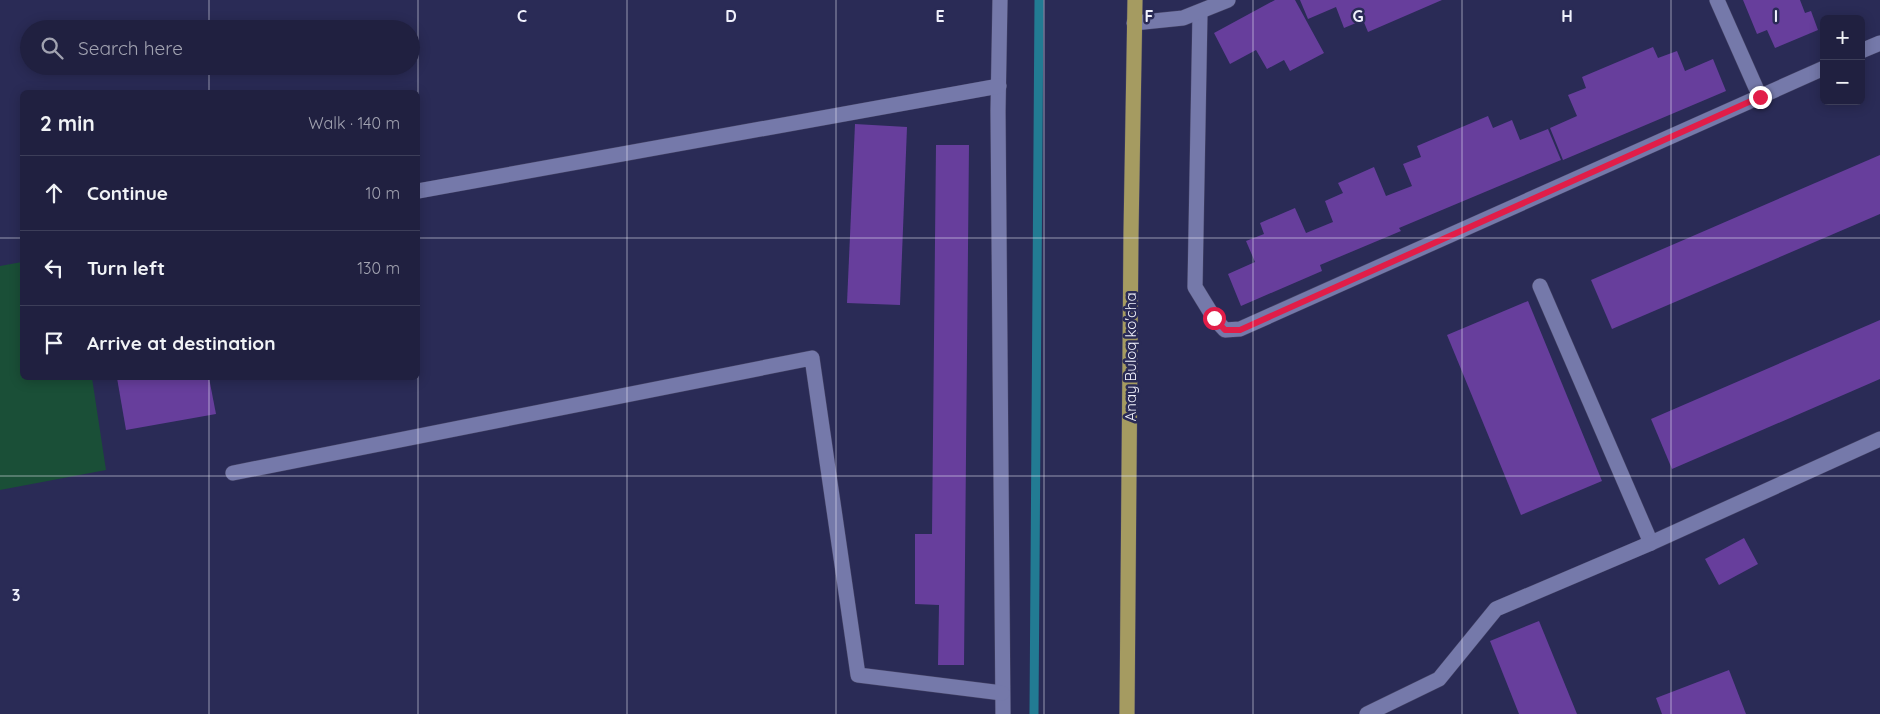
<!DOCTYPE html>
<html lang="en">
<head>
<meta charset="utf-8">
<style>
	:root { --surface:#202040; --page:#2d2d4b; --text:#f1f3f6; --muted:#a2a3b1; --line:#3d3e59 }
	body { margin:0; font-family:Quicksand,sans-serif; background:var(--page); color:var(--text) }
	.controls { position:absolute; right:15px; top:15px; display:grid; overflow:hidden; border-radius:8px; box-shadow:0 2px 12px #0003 }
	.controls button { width:45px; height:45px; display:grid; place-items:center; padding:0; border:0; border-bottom:1px solid var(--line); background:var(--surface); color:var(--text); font:25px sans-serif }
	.stop { position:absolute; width:15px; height:15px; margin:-11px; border:4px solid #e11d48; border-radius:50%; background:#fff }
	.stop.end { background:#e11d48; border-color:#fff; box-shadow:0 1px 5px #0008 }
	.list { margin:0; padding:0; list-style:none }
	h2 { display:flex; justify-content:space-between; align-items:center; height:65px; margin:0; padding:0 20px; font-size:21px }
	h2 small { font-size:16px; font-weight:400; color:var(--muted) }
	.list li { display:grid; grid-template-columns:32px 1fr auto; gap:15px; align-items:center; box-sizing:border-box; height:75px; padding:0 20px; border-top:1px solid var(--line) }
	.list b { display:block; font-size:19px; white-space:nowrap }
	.list em { font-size:16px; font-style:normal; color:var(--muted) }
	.icon { flex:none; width:28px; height:28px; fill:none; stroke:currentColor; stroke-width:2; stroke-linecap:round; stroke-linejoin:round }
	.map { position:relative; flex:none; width:1880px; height:714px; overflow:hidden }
	.search { position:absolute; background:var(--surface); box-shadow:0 2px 12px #0003; left:20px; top:20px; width:400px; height:55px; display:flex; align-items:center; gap:12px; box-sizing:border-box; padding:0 18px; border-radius:28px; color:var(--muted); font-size:19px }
	.panel { position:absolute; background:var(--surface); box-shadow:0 2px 12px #0003; left:20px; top:90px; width:400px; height:290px; border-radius:8px }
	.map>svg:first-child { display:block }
	.green { fill:#1a4f37 }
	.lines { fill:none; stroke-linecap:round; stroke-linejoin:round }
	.stream { stroke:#227b93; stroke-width:9 }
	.building { fill:#673e9c }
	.minor-casing { stroke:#444365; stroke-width:16 }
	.major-casing { stroke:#444365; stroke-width:16 }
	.minor { stroke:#7579aa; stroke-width:15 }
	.major { stroke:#a59b61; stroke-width:15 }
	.route { stroke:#e11d48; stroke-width:6 }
	.grid { fill:none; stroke:#f0f1fc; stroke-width:1; stroke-opacity:0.55 }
	.labels { text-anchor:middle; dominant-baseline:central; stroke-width:5; stroke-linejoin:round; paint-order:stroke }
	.street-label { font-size:15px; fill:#f0f1fc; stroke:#2a2b56 }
	.grid-label { font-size:16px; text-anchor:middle; font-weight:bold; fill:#f0f1fc; stroke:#2a2b56; stroke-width:5; stroke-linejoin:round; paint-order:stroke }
</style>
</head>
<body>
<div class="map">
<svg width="1880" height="714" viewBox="0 0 1880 714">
	<rect width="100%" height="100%" fill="#2a2b56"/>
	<path class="green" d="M 22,262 L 22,378 L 92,378 L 106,470 L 0,490 L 0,266 Z"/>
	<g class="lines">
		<path class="stream" d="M 1034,714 L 1039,0"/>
	</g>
	<g class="building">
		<path d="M 1275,0 L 1295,0 L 1324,53 L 1290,71 L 1284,60 L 1267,69 L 1256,50 L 1230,64 L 1214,33 Z"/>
		<path d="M 1300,0 L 1442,0 L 1368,32 L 1363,20 L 1344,28 L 1336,7 L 1308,19 Z"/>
		<path d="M 1743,0 L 1800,0 L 1805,13 L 1811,11 L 1818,30 L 1775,48 L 1767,30 L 1757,34 Z"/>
		<path d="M 1653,47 L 1658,58 L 1677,51 L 1685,71 L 1713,59 L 1726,91 L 1563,160 L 1550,128 L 1577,116 L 1568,95 L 1586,88 L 1582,77 Z"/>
		<path d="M 1488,116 L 1493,128 L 1512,120 L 1520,140 L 1548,129 L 1561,160 L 1399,228 L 1401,231 L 1320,265 L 1322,271 L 1241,306 L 1228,274 L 1255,262 L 1246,241 L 1264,234 L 1260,223 L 1295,208 L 1306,233 L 1333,222 L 1325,201 L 1343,193 L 1338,183 L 1374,167 L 1386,196 L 1412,186 L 1403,164 L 1421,157 L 1417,146 Z"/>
		<path d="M 855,124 L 907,127 L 900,305 L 847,303 Z"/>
		<path d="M 936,145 L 969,145 L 964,665 L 938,665 L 939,605 L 915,604 L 915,534 L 932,534 Z"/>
		<path d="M 1880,155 L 1880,214 L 1612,329 L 1591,280 Z"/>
		<path d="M 1528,301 L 1602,481 L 1521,515 L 1447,335 Z"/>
		<path d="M 1880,320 L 1880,379 L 1672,469 L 1651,419 Z"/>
		<path d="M 117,378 L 209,378 L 216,414 L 126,430 Z"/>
		<path d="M 1744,538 L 1758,564 L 1719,585 L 1705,559 Z"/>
		<path d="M 1539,621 L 1577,714 L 1519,714 L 1490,641 Z"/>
		<path d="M 1729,670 L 1746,714 L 1662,714 L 1656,698 Z"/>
	</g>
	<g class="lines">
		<g class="minor-casing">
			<g id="minor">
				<path d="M 1000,0 L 998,111 L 1003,714"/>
				<path d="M 1717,0 L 1760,97"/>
				<path d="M 1200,13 L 1195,287 L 1214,318 L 1225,330 L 1240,329 L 1824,68"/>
				<path d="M 1134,23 L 1183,18 L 1228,0"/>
				<path d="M 1861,51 L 1880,43"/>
				<path d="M 418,191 L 999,86"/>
				<path d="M 1540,286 L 1651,543"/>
				<path d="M 233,473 L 812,358 L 858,675 L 1002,693"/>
				<path d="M 1367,714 L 1439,679 L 1496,609 L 1651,543 L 1880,439"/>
			</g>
		</g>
		<g class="major-casing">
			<path id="major" d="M 1127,714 L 1131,233 L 1135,0"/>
		</g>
		<use href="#minor" class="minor"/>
		<use href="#major" class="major"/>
	</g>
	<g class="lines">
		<path class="route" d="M 1214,318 L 1225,330 L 1240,330 L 1760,97"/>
	</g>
	<path class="grid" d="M 209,0 L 209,29M 418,0 L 418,714M 627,0 L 627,714M 836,0 L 836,714M 1044,0 L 1044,714M 1253,0 L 1253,714M 1462,0 L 1462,714M 1671,0 L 1671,714M 209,66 L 209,92M 0,238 L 22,238M 418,238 L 1880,238M 209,378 L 209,714M 0,476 L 1880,476"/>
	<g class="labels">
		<g class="street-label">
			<text transform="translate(1130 357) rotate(-90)">Anay Buloq ko'cha</text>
		</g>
	</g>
	<g class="grid-label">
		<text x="522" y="22">C</text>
		<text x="731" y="22">D</text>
		<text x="940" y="22">E</text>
		<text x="1149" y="22">F</text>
		<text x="1358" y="22">G</text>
		<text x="1567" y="22">H</text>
		<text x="1776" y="22">I</text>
		<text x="16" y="601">3</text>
	</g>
</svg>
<div class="controls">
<button>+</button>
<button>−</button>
</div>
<div class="stop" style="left:1214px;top:318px"></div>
<div class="stop end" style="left:1760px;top:97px"></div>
<div class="search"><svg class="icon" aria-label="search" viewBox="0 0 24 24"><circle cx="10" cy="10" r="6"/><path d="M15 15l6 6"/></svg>Search here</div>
<section class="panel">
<h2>2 min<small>Walk · 140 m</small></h2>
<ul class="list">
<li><svg class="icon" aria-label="ahead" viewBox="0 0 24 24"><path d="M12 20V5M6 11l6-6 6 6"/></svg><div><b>Continue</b></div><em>10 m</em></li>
<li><svg class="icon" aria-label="left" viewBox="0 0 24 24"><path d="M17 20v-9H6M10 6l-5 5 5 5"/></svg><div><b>Turn left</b></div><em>130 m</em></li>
<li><svg class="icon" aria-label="arrive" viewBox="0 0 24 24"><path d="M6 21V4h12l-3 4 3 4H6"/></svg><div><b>Arrive at destination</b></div></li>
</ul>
</section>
</div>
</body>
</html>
